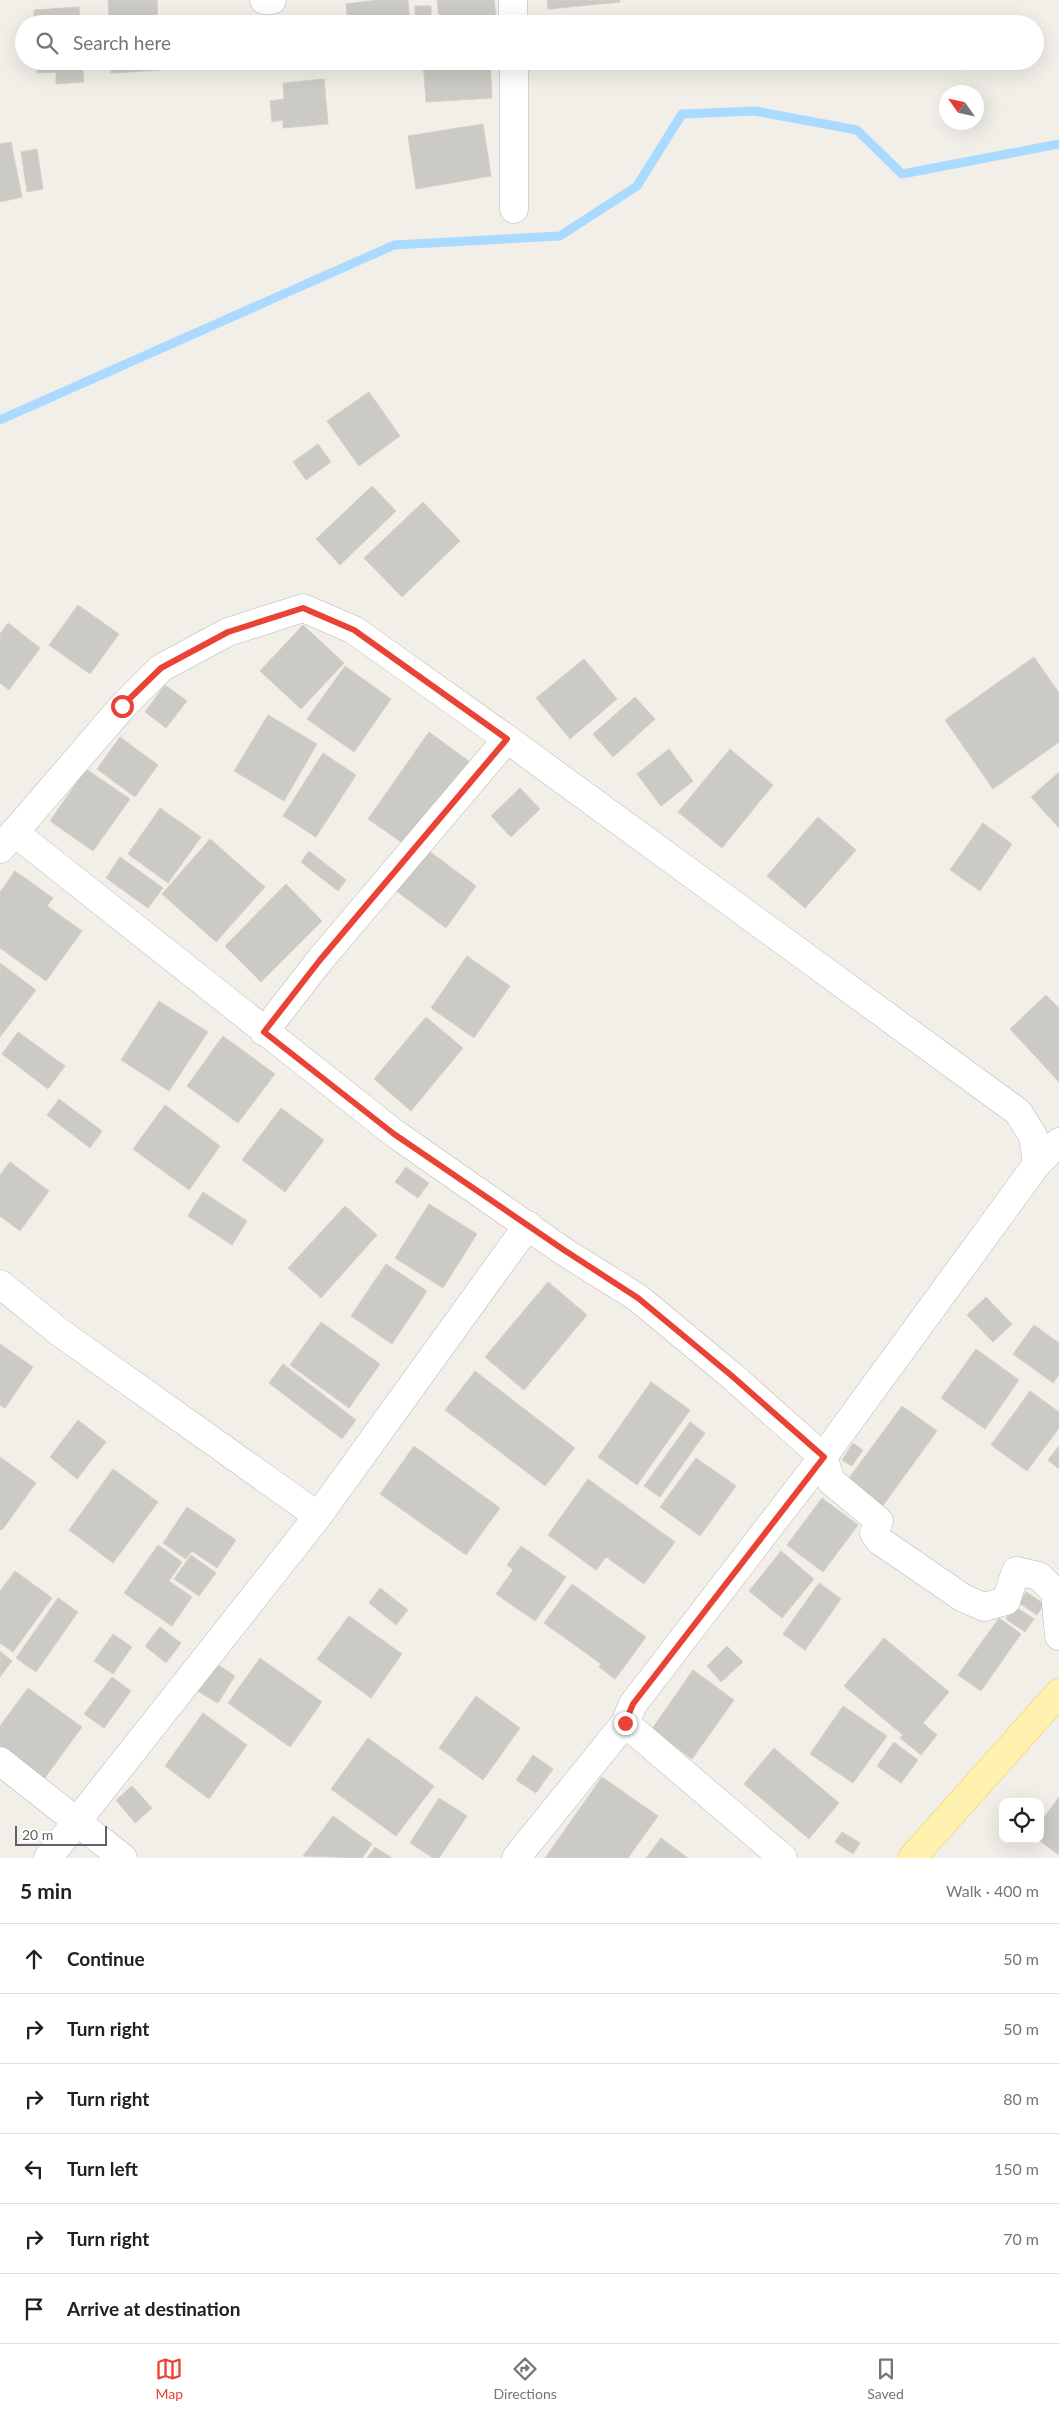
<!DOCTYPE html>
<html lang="en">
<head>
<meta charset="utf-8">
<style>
	:root { --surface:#fff; --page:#f2f2f2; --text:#202124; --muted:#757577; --line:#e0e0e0; --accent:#ea4335 }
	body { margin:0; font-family:Lato,sans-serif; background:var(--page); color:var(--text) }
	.controls { position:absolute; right:15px; bottom:15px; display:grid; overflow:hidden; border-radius:10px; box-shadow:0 5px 20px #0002 }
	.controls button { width:45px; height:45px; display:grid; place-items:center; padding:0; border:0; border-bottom:1px solid var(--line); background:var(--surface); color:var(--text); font:25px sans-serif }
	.compass { position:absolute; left:939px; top:85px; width:45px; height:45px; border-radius:50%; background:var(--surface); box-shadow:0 5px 20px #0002; rotate:304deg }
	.scale { position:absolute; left:15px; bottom:12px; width:92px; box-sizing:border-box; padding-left:5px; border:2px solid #5f6368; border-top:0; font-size:14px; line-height:18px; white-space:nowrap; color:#5f6368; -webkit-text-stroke:4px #fff; paint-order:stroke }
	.stop { position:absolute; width:15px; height:15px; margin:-11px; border:4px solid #ea4335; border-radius:50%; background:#fff }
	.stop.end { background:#ea4335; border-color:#fff; box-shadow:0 1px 5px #0008 }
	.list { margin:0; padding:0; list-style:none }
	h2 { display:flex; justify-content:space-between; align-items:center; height:65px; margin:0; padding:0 20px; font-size:21px }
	h2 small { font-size:16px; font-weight:400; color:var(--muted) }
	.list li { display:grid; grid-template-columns:32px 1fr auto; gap:15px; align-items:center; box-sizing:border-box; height:70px; padding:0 20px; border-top:1px solid var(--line) }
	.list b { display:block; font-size:19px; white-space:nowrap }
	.list em { font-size:16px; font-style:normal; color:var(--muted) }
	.icon { flex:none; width:28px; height:28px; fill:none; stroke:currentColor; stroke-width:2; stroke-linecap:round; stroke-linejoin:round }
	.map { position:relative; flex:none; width:1059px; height:1858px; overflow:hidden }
	.search { position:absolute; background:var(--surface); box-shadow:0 5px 20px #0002; left:15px; right:15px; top:15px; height:55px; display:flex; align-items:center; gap:12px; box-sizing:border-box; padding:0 18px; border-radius:28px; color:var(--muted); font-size:19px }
	.sheet { height:485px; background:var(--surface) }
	nav { display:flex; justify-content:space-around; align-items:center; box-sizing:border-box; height:70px; border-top:1px solid var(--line); background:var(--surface); font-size:14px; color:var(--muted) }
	nav a { display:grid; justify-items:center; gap:2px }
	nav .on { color:var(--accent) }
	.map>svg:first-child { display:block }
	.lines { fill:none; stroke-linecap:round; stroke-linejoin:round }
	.stream { stroke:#aadaff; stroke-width:9 }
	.building { fill:#cccac5; stroke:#d6d1c6 }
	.minor-casing { stroke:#b5b8bc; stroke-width:29 }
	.major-casing { stroke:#f2c960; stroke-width:29 }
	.minor { stroke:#fff; stroke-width:28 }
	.major { stroke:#fff2af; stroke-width:28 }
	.route { stroke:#ea4335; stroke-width:6 }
</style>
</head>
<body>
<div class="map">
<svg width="1059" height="1858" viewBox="0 0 1059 1858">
	<rect width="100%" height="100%" fill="#f1efe8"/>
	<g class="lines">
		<path class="stream" d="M 0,420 L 394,245 L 560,236 L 637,186 L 682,114 L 755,111 L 857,130 L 902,174 L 1059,144"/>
	</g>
	<g class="building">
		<path d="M 108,0 L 157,0 L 158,24 L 109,24 Z"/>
		<path d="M 378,0 L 408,0 L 410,24 L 348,24 L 346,4 Z"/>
		<path d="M 437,0 L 494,0 L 497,24 L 440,24 Z"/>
		<path d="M 547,0 L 620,0 L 620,2 L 548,9 Z"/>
		<rect x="415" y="6" width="16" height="18"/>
		<path d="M 79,7 L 80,24 L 34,24 L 34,10 Z"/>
		<path d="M 319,19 L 319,24 L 271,24 L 270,22 Z"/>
		<path d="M 37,61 L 82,61 L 84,82 L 56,84 L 56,72 L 37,73 Z"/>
		<path d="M 111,61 L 160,61 L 160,70 L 111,73 Z"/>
		<path d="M 273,61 L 321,61 L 321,63 L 273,67 Z"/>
		<path d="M 423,61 L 490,61 L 492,98 L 426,102 Z"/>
		<path d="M 324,79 L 328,124 L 283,128 L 283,120 L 272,122 L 270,101 L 284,99 L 283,83 Z"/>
		<path d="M 483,124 L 491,176 L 416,189 L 408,136 Z"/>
		<path d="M 11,142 L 22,197 L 0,202 L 0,144 Z"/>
		<path d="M 37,149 L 43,189 L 27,192 L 21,152 Z"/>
		<path d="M 369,392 L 400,436 L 359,466 L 327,421 Z"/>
		<path d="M 318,444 L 331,462 L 306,480 L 293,462 Z"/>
		<path d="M 372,486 L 396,511 L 340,565 L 316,539 Z"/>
		<path d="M 423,502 L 460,541 L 402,597 L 364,558 Z"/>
		<path d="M 78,605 L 119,634 L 90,674 L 49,645 Z"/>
		<path d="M 8,623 L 40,648 L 9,690 L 0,683 L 0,634 Z"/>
		<path d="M 303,625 L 344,663 L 301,709 L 260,671 Z"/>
		<path d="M 1034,657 L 1059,693 L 1059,742 L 993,789 L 945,720 Z"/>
		<path d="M 584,659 L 617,699 L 570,739 L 536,698 Z"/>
		<path d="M 345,666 L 391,699 L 354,752 L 307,719 Z"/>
		<path d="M 165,685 L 187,701 L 166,728 L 145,712 Z"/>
		<path d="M 635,697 L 655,719 L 613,757 L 593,734 Z"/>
		<path d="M 268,715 L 317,744 L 284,801 L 234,771 Z"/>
		<path d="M 429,732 L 470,762 L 410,848 L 368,819 Z"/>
		<path d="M 120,737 L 158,765 L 135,797 L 97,769 Z"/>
		<path d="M 669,749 L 693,781 L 661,806 L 637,774 Z"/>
		<path d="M 730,749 L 773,785 L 722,848 L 678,812 Z"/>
		<path d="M 323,753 L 356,775 L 316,837 L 283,816 Z"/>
		<path d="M 86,769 L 130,799 L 93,851 L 50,821 Z"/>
		<path d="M 1059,772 L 1059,828 L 1031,797 Z"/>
		<path d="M 520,788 L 540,809 L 511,837 L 491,816 Z"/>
		<path d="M 160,808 L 201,837 L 168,883 L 128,854 Z"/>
		<path d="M 818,817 L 856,850 L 805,908 L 767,876 Z"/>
		<path d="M 983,823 L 1012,844 L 980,891 L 950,870 Z"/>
		<path d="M 210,839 L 265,887 L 216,942 L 162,894 Z"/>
		<path d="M 421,845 L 476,886 L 446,928 L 391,887 Z"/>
		<path d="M 309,851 L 346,880 L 338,891 L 301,862 Z"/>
		<path d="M 120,857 L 163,888 L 148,908 L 106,878 Z"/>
		<path d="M 15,871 L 53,898 L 47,906 L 82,931 L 46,981 L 0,948 L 0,892 Z"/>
		<path d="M 286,884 L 322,921 L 261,982 L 225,946 Z"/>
		<path d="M 467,956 L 510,986 L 474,1038 L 431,1008 Z"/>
		<path d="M 0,963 L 36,990 L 0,1037 Z"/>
		<path d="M 1046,995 L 1059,1008 L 1059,1082 L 1010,1029 Z"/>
		<path d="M 159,1001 L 208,1032 L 169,1091 L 121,1060 Z"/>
		<path d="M 426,1017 L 463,1048 L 411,1111 L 374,1079 Z"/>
		<path d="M 18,1032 L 65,1066 L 48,1089 L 2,1054 Z"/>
		<path d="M 223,1036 L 275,1074 L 238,1123 L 187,1086 Z"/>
		<path d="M 59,1099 L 102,1131 L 90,1148 L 47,1115 Z"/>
		<path d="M 165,1105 L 220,1146 L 189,1190 L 133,1149 Z"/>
		<path d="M 281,1108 L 324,1140 L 285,1192 L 242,1160 Z"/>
		<path d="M 10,1162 L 49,1191 L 20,1231 L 0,1216 L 0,1175 Z"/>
		<path d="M 406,1167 L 429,1183 L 418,1198 L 395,1182 Z"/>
		<path d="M 203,1192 L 247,1221 L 232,1245 L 188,1216 Z"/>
		<path d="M 429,1204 L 477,1234 L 443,1288 L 395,1258 Z"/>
		<path d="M 345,1206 L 377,1235 L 321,1298 L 288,1268 Z"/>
		<path d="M 386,1264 L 427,1291 L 392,1344 L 351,1316 Z"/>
		<path d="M 548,1282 L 587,1315 L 524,1390 L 485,1357 Z"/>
		<path d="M 986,1297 L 1012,1324 L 993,1342 L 967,1315 Z"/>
		<path d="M 321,1322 L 380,1364 L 349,1408 L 290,1365 Z"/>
		<path d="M 1034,1325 L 1059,1343 L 1059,1375 L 1053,1383 L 1013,1354 Z"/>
		<path d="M 0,1344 L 33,1367 L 5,1408 L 0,1405 Z"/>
		<path d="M 976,1349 L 1019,1380 L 985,1429 L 941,1398 Z"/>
		<path d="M 283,1364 L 356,1420 L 342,1439 L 269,1383 Z"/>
		<path d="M 475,1371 L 575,1448 L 545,1486 L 445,1410 Z"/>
		<path d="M 651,1382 L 690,1410 L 637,1485 L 598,1457 Z"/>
		<path d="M 1030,1391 L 1059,1412 L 1059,1428 L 1027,1471 L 991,1445 Z"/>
		<path d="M 902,1406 L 937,1431 L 879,1511 L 844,1485 Z"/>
		<path d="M 78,1420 L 106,1442 L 77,1479 L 50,1457 Z"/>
		<path d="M 690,1422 L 705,1433 L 660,1497 L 644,1486 Z"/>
		<path d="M 853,1443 L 863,1450 L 852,1466 L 842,1460 Z"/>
		<path d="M 414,1446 L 500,1508 L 466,1555 L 380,1494 Z"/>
		<path d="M 1059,1446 L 1059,1469 L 1048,1460 Z"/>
		<path d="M 0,1457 L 36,1483 L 2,1530 L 0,1529 Z"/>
		<path d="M 696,1458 L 736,1486 L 700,1536 L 660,1507 Z"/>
		<path d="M 113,1469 L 158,1502 L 113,1563 L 69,1530 Z"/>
		<path d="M 588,1479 L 675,1542 L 644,1584 L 606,1557 L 596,1570 L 548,1535 Z"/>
		<path d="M 822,1498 L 858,1525 L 823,1572 L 787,1545 Z"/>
		<path d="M 187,1507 L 236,1540 L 217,1568 L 192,1551 L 186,1559 L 163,1543 Z"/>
		<path d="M 158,1545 L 182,1562 L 169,1581 L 192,1597 L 172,1626 L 124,1593 Z"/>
		<path d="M 521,1546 L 566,1577 L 535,1621 L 496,1594 L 513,1570 L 507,1565 Z"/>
		<path d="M 781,1551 L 814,1579 L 782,1618 L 749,1591 Z"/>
		<path d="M 191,1555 L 216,1573 L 199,1596 L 174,1579 Z"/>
		<path d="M 15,1571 L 52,1598 L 13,1652 L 0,1643 L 0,1591 Z"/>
		<path d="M 819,1583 L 841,1599 L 805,1650 L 783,1634 Z"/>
		<path d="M 572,1584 L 646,1637 L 615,1679 L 599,1667 L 601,1664 L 544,1623 Z"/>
		<path d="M 380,1588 L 408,1610 L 396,1625 L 369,1603 Z"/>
		<path d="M 1026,1592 L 1044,1604 L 1037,1615 L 1019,1603 Z"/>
		<path d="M 58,1598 L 78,1612 L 36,1672 L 16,1658 Z"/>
		<path d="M 1014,1606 L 1034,1619 L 1025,1632 L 1006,1619 Z"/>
		<path d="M 349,1616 L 402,1654 L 371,1698 L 317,1659 Z"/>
		<path d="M 999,1618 L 1021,1634 L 981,1691 L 958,1675 Z"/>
		<path d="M 160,1627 L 181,1643 L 166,1663 L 145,1646 Z"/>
		<path d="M 113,1634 L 132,1647 L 113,1674 L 94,1661 Z"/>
		<path d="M 884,1638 L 949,1692 L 923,1723 L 937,1735 L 921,1755 L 900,1738 L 903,1735 L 844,1686 Z"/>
		<path d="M 727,1646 L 743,1662 L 721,1682 L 707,1666 Z"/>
		<path d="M 0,1651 L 12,1661 L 0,1677 Z"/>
		<path d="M 260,1658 L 322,1702 L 290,1747 L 228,1703 Z"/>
		<path d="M 212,1661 L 235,1676 L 218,1703 L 194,1689 Z"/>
		<path d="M 693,1670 L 734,1700 L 692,1759 L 652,1729 Z"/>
		<path d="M 112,1677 L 131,1691 L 104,1728 L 84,1714 Z"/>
		<path d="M 28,1688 L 82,1727 L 44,1779 L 0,1747 L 0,1726 Z"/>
		<path d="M 476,1696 L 520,1728 L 483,1780 L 439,1748 Z"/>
		<path d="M 843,1706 L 887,1736 L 853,1783 L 810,1754 Z"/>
		<path d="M 203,1713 L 247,1745 L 209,1799 L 165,1766 Z"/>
		<path d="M 368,1738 L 434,1786 L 396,1836 L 331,1789 Z"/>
		<path d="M 894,1742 L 918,1760 L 901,1783 L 877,1766 Z"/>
		<path d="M 774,1748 L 839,1803 L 809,1839 L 744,1784 Z"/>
		<path d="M 533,1755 L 553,1769 L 536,1793 L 516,1780 Z"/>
		<path d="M 602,1777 L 658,1816 L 628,1858 L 545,1858 Z"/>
		<path d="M 132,1786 L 152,1808 L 135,1823 L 116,1800 Z"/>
		<path d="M 1059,1797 L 1059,1855 L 1037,1839 L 1040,1839 L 1040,1823 Z"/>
		<path d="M 439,1798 L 467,1816 L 439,1858 L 433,1858 L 410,1843 Z"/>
		<path d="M 333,1816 L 372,1844 L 362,1858 L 303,1856 Z"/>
		<path d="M 842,1832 L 860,1843 L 853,1854 L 835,1842 Z"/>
		<path d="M 661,1838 L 688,1858 L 646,1858 Z"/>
		<path d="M 375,1847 L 392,1858 L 367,1858 Z"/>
	</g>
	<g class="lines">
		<g class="minor-casing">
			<g id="minor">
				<path d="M 264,0 L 272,0"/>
				<path d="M 513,0 L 513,24"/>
				<path d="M 514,209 L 514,61"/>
				<path d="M 14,832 L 394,1133 L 563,1251 L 638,1298 L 732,1376 L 823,1457 L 831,1481 L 879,1521 L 874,1533 L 880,1541 L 963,1598 L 984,1607 L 1006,1601 L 1016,1571 L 1039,1576 L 1055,1592 L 1059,1636"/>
				<path d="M 0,849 L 123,706 L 161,668 L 228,632 L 303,608 L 354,630 L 507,739 L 1018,1112 L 1033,1136 L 1037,1164"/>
				<path d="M 264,1032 L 320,960 L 507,739"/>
				<path d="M 0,1284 L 58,1331 L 318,1516"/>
				<path d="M 625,1723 L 783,1858"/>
				<path d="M 0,1761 L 123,1858"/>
				<path d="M 48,1858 L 318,1516 L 528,1225"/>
				<path d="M 516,1858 L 625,1723 L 633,1704 L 823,1457 L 1037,1164 L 1059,1142"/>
			</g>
		</g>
		<g class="major-casing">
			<path id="major" d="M 912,1858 L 1059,1693"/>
		</g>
		<use href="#minor" class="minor"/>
		<use href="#major" class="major"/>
	</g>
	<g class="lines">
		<path class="route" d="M 122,706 L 161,668 L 228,632 L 303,608 L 354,630 L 507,739 L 320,960 L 264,1032 L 394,1134 L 564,1250 L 638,1298 L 732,1376 L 824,1457 L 633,1704 L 625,1723"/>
	</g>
</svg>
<div class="controls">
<button><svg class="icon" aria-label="locate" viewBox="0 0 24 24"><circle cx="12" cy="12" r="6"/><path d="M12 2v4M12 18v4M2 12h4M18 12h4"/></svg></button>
</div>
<svg class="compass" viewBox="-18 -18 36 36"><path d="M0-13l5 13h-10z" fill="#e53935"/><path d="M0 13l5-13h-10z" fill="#757577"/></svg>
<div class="scale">20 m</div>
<div class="stop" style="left:122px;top:706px"></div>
<div class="stop end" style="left:625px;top:1723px"></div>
<div class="search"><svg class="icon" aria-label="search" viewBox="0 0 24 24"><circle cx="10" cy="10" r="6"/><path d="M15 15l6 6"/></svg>Search here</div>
</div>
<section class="sheet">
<h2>5 min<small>Walk · 400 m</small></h2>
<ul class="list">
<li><svg class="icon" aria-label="ahead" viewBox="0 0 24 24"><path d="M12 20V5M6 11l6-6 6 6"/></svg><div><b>Continue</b></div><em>50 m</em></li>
<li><svg class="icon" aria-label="right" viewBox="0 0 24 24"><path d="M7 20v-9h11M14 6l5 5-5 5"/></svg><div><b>Turn right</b></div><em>50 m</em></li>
<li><svg class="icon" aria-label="right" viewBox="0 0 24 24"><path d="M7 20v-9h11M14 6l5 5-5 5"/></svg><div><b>Turn right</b></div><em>80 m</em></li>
<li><svg class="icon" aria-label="left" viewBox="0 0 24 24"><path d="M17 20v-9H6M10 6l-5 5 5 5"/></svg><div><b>Turn left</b></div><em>150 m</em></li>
<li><svg class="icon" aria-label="right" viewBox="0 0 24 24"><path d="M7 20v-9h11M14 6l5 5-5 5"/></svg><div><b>Turn right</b></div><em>70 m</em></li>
<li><svg class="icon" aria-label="arrive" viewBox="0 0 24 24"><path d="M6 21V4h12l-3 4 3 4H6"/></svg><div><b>Arrive at destination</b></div></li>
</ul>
</section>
<nav>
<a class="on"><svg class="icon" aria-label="map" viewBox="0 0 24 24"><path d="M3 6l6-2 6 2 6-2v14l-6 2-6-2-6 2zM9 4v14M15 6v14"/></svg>Map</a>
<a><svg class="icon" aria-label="directions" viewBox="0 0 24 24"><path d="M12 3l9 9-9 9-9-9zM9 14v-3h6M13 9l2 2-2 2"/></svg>Directions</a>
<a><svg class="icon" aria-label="saved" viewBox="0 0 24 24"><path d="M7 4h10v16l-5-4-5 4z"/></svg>Saved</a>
</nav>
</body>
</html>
